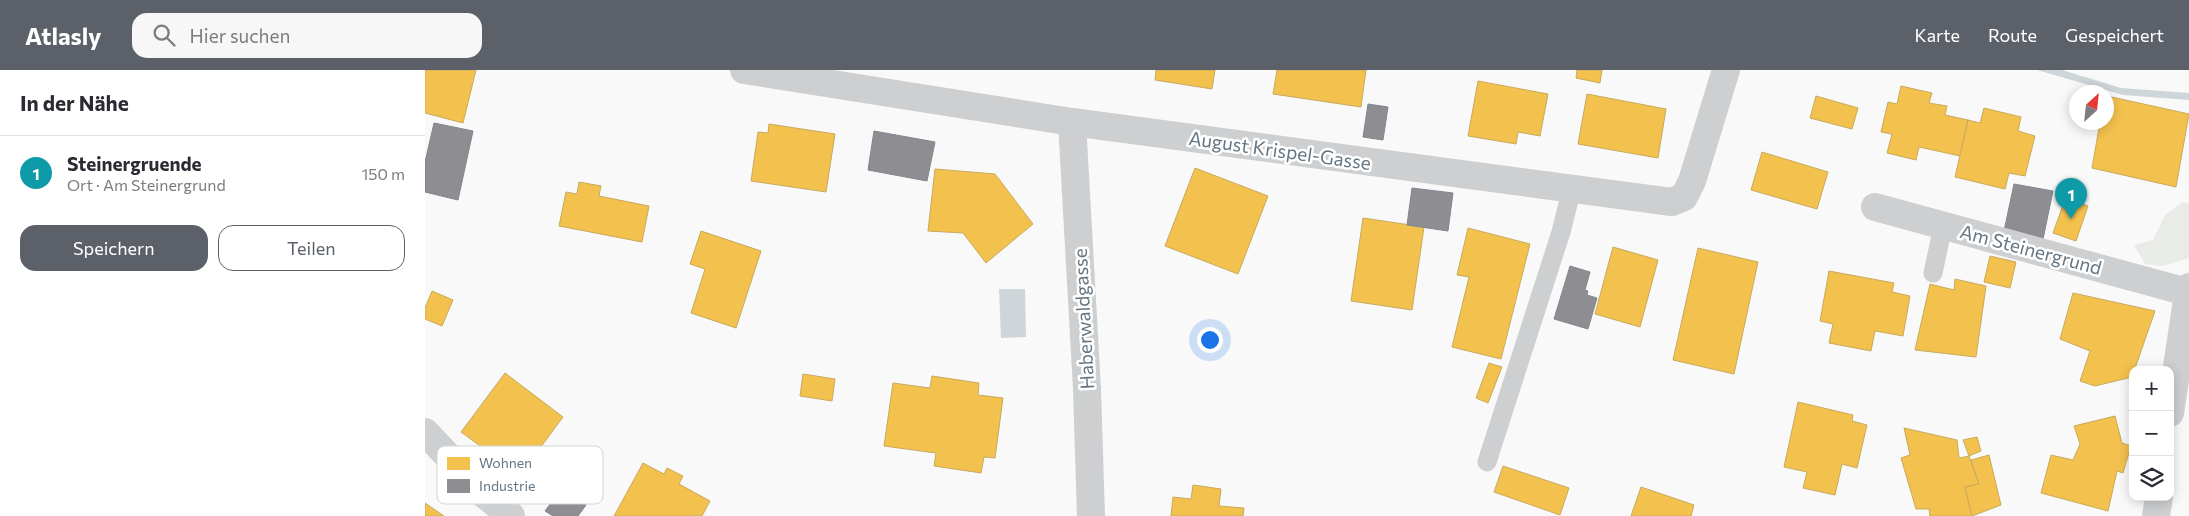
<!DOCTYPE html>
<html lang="de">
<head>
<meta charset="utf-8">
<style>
	:root { --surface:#fff; --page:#f7f7f7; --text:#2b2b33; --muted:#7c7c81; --line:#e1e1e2; --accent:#5c6169 }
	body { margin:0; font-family:Commissioner,sans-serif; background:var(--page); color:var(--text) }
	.controls { position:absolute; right:15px; bottom:15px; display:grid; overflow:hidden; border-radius:10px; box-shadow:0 2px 12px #0003 }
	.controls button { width:45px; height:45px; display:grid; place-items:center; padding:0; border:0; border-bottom:1px solid var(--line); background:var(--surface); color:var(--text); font:25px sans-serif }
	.compass { position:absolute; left:1644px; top:15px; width:45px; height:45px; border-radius:50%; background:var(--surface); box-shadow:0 2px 12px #0003; rotate:27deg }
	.you { position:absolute; left:784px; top:269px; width:18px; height:18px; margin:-12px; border:4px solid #fff; border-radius:50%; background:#1a73e8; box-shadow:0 0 0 8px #1a73e833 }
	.badge { display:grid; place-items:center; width:32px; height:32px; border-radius:50%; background:var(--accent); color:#fff; font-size:16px; font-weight:700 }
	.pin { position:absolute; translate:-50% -41px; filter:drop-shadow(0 1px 2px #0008) }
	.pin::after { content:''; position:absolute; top:26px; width:18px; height:15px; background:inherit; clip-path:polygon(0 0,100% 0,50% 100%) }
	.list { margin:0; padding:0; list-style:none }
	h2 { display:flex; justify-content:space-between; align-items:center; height:65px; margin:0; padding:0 20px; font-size:21px }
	h2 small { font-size:16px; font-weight:400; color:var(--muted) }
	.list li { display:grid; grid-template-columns:32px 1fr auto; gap:15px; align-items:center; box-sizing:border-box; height:75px; padding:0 20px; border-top:1px solid var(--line) }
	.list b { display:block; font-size:19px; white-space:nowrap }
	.list p { margin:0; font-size:16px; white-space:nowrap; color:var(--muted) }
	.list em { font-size:16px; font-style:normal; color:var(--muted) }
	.actions { display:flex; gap:10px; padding:15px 20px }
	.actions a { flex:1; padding:11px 0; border:1px solid var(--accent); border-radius:15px; text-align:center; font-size:18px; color:var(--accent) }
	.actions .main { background:var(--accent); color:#fff }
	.icon { flex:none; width:28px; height:28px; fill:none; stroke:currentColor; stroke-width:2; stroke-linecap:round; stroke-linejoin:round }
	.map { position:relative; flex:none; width:1764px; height:446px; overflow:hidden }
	header { display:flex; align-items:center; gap:30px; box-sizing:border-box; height:70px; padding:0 25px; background:var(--accent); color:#fff }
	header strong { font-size:24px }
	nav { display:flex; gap:28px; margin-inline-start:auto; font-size:18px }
	.search { width:350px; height:45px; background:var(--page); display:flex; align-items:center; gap:12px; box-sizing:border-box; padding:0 18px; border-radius:15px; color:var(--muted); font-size:19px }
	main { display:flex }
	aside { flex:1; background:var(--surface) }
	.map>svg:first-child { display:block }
	.green { fill:#e8ebe6 }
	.water { fill:#ced6d9 }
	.homes { fill:#f2c14e; stroke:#c8aa5e }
	.industry { fill:#8d8d92; stroke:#81868e }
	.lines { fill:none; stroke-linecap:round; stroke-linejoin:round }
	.service { stroke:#cecfd0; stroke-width:19 }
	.minor { stroke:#cecfd0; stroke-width:28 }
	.labels { text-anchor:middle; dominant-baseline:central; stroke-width:5; stroke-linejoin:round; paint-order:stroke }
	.street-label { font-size:19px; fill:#657683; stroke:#fff }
	.key { fill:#fff; stroke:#d1d6da; stroke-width:1 }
	.key-label { font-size:14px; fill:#657683 }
</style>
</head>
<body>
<header>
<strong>Atlasly</strong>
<div class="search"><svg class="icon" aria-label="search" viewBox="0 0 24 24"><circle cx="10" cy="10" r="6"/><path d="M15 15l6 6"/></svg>Hier suchen</div>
<nav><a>Karte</a><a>Route</a><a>Gespeichert</a></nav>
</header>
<main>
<aside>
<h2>In der Nähe<small></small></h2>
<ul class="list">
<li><span class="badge" style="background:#0f9aa8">1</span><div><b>Steinergruende</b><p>Ort · Am Steinergrund</p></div><em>150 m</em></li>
</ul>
<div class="actions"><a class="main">Speichern</a><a>Teilen</a></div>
</aside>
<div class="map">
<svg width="1764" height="446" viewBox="0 0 1764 446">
	<rect width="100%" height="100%" fill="#f9f9f9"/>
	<path class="green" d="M 1757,132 L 1764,134 L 1764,188 L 1738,196 L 1720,194 L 1709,175 L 1728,170 L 1740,145 Z"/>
	<g class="water">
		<path d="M 1612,0 L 1637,0 L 1696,18 L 1764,23 L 1764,30 L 1698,25 Z"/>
		<path d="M 574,219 L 600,219 L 601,267 L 576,268 Z"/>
	</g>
	<g class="homes">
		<path d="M 0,0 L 51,0 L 38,53 L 0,43 Z"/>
		<path d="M 731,0 L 790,0 L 787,19 L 730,10 Z"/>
		<path d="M 852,0 L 941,0 L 936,37 L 848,24 Z"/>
		<path d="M 1152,0 L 1177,0 L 1175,13 L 1151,8 Z"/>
		<path d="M 1053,11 L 1123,24 L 1115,66 L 1093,62 L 1091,74 L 1043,66 Z"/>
		<path d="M 1476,16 L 1507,23 L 1504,33 L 1522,36 L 1520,45 L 1543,50 L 1535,86 L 1494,77 L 1491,90 L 1462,83 L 1467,64 L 1456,62 L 1463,32 L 1472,34 Z"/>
		<path d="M 1162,24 L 1241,39 L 1233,88 L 1153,74 Z"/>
		<path d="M 1391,26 L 1433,38 L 1427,59 L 1385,48 Z"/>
		<path d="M 1682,26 L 1764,44 L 1751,117 L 1667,98 L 1675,52 L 1682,52 Z"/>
		<path d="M 1559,38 L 1596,47 L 1593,61 L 1610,66 L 1600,106 L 1584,103 L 1580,119 L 1530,107 L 1543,50 L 1555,53 Z"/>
		<path d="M 344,54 L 410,64 L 401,122 L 326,111 L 333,62 L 343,63 Z"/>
		<path d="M 1337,82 L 1403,102 L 1392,139 L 1326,120 Z"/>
		<path d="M 770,98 L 843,126 L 813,204 L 740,176 Z"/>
		<path d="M 510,99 L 570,104 L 608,154 L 561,193 L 538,163 L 503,161 Z"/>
		<path d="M 154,112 L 176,116 L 174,126 L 224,136 L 217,172 L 134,156 L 141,122 L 152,124 Z"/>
		<path d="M 1641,127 L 1663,136 L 1651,171 L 1628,163 Z"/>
		<path d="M 938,148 L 999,157 L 987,240 L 926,231 Z"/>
		<path d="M 1043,158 L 1105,174 L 1076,289 L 1027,277 L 1044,207 L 1032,205 Z"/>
		<path d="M 276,161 L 336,181 L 311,258 L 266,243 L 280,199 L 265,194 Z"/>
		<path d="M 1188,177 L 1233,190 L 1215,257 L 1170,244 Z"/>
		<path d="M 1273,178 L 1333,192 L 1309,304 L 1248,290 Z"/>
		<path d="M 1565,186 L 1591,192 L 1585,218 L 1559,212 Z"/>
		<path d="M 1404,201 L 1469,213 L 1467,222 L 1485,226 L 1478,266 L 1450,261 L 1446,281 L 1404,273 L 1408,254 L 1395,251 Z"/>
		<path d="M 1530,209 L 1561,216 L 1551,287 L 1490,280 L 1505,214 L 1529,220 Z"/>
		<path d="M 7,221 L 28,230 L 17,256 L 0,249 L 0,238 Z"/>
		<path d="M 1648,223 L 1730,241 L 1707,307 L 1670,316 L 1655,311 L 1665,281 L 1635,269 Z"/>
		<path d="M 1064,293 L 1077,297 L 1063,333 L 1051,328 Z"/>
		<path d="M 80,303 L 138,347 L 95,405 L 36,362 Z"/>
		<path d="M 378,304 L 410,309 L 407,331 L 375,326 Z"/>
		<path d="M 507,306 L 554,313 L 553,325 L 578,328 L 570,388 L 559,387 L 556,403 L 509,396 L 511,383 L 459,376 L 468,313 L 505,318 Z"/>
		<path d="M 1373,332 L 1428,345 L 1427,351 L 1442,355 L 1432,398 L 1417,394 L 1410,425 L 1378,418 L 1382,402 L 1359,397 Z"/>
		<path d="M 1690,346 L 1697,373 L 1706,376 L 1698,403 L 1692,401 L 1683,441 L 1616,423 L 1626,385 L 1648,390 L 1655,374 L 1649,356 Z"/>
		<path d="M 1479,358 L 1532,370 L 1534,388 L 1544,386 L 1554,414 L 1540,417 L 1547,446 L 1505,446 L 1504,439 L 1491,439 L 1476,388 L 1485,385 Z"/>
		<path d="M 1552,367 L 1556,381 L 1544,386 L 1538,370 Z"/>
		<path d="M 1564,385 L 1576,435 L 1547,446 L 1540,417 L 1554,414 L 1546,390 Z"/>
		<path d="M 218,393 L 239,404 L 242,398 L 258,406 L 254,414 L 285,431 L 277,446 L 189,446 Z"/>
		<path d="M 1078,396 L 1144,418 L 1135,445 L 1069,422 Z"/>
		<path d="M 768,415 L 796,419 L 794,436 L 819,438 L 818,446 L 746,446 L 748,427 L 766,429 Z"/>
		<path d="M 1216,417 L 1269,435 L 1266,446 L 1206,446 Z"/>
		<path d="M 0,433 L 19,446 L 0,446 Z"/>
	</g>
	<g class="industry">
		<path d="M 943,34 L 963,37 L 958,70 L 938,67 Z"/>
		<path d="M 9,53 L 48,61 L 33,130 L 0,122 L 0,92 Z"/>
		<path d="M 449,61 L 510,72 L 502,111 L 443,100 Z"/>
		<path d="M 1589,114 L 1628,121 L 1618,169 L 1579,161 Z"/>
		<path d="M 987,118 L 1028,123 L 1023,161 L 982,155 Z"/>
		<path d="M 1145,196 L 1165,202 L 1160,220 L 1163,221 L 1162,225 L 1172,228 L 1163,259 L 1129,249 Z"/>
		<path d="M 137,418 L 161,435 L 153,446 L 128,446 L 120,441 Z"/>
	</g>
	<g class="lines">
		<g class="service">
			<path d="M 1508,203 L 1518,156"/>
			<path d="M 1062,392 L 1136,162 L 1143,134 L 1144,118"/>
		</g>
		<g class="minor">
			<path d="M 319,0 L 647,52 L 1247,132 L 1259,127 L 1267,111 L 1301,0"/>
			<path d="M 647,52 L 662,319 L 666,446"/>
			<path d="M 1450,137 L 1762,222"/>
			<path d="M 1745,343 L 1764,217"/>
			<path d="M 0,362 L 60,425 L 86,446"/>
			<path d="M 1731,446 L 1734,427"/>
		</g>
	</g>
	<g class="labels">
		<g class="street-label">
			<text transform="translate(855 80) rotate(8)">August Krispel-Gasse</text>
			<text transform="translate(1606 179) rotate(15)">Am Steinergrund</text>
			<text transform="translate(658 249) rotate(-93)">Haberwaldgasse</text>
		</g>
	</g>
	<rect x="12" y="376" width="166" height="58" rx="8" class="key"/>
	<rect x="22" y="387" width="23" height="13" fill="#f2c14e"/>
	<rect x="22" y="409" width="23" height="14" fill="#8d8d92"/>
	<g class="key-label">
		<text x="54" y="398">Wohnen</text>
		<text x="54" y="421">Industrie</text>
	</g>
</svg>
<div class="controls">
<button>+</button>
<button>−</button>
<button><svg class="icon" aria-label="layers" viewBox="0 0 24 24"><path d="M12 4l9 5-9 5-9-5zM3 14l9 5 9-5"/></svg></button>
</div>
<svg class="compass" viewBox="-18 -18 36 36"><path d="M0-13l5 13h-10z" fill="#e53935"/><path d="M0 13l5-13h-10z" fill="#7c7c81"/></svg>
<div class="you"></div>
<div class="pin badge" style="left:1646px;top:149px;background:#0f9aa8">1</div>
</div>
</main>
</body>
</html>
